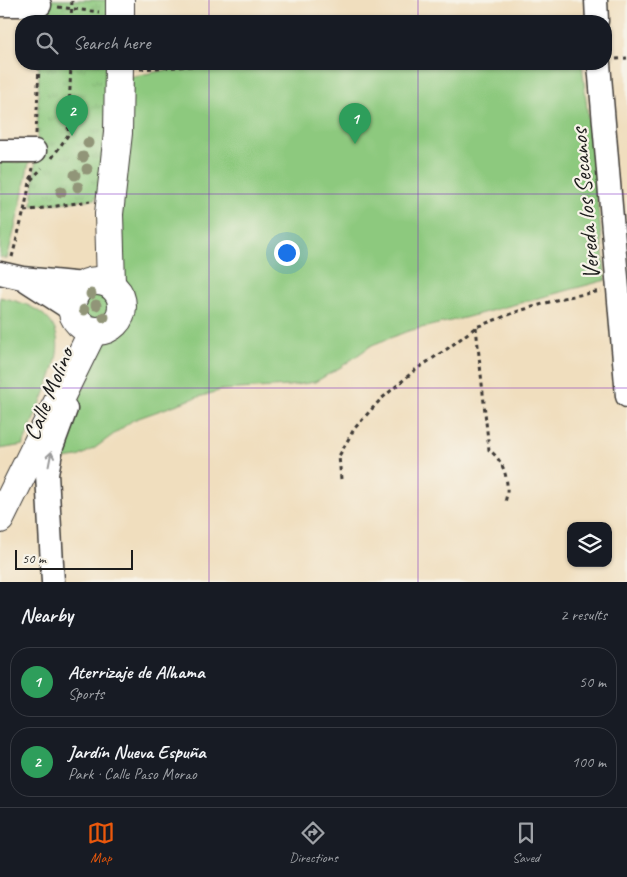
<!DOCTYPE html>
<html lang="en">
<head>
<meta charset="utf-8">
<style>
	:root { --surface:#171b24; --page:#242831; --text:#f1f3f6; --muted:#9ea1a6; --line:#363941; --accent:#ea580c }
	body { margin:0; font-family:Caveat,sans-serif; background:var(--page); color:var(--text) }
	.controls { position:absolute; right:15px; bottom:15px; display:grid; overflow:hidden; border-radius:10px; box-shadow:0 1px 4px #0004 }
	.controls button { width:45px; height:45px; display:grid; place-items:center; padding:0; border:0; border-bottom:1px solid var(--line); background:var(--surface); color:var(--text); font:25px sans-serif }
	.scale { position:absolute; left:15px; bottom:12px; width:118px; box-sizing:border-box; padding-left:5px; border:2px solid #1c1c1c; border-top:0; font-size:14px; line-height:18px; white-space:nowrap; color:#1c1c1c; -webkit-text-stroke:4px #f7f3e8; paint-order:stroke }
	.you { position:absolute; left:286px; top:252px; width:18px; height:18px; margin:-12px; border:4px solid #fff; border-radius:50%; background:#1a73e8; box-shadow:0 0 0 8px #1a73e833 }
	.badge { display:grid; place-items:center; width:32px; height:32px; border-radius:50%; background:var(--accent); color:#fff; font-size:16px; font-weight:700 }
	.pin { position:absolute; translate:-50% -41px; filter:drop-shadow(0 1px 2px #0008) }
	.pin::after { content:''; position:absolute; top:26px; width:18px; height:15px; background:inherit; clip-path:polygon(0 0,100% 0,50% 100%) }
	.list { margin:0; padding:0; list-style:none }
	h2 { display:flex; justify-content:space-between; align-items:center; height:65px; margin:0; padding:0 20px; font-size:21px }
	h2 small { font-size:16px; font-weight:400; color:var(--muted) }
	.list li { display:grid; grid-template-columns:32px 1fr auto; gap:15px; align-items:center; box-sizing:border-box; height:70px; margin:0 10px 10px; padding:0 10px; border:1px solid var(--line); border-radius:20px }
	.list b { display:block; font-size:19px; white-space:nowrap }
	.list p { margin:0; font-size:16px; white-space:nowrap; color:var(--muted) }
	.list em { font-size:16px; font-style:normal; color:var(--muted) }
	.icon { flex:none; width:28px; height:28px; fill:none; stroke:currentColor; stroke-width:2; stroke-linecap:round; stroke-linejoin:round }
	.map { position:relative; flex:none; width:627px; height:582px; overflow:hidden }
	.search { position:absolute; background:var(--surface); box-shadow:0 1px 4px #0004; left:15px; right:15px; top:15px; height:55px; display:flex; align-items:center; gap:12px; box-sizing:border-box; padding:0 18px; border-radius:20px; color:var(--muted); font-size:19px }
	.sheet { height:225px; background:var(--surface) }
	nav { display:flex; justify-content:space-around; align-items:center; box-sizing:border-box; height:70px; border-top:1px solid var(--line); background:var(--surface); font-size:14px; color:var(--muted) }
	nav a { display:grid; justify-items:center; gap:2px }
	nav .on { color:var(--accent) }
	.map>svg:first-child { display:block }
	.grass { fill:#8dc97e; stroke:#54724d }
	.park { fill:url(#park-tufts); stroke:#54724d }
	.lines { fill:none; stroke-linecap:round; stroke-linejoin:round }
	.minor-casing { stroke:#3c3934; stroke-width:25 }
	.major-casing { stroke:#3c3934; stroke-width:30 }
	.path { stroke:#3c3934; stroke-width:3; stroke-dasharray:4 4; stroke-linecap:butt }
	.minor { stroke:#fff; stroke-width:22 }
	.major { stroke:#fff; stroke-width:28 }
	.tree { fill:#919578 }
	.oneway { stroke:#999 }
	.grid { fill:none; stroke:#7b2cbf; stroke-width:1; stroke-opacity:0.55 }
	.labels { text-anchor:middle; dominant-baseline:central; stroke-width:4.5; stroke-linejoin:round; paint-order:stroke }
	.street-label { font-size:24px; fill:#1c1c1c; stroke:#f7f3e8 }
</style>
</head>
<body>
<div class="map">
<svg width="627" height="582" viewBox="0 0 627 582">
	<defs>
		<pattern id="park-tufts" width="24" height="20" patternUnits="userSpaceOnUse" patternTransform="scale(1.25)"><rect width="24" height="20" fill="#8dc97e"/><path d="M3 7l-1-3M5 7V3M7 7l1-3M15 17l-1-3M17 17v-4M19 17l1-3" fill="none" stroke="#79ac6c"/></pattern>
	</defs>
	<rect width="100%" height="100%" fill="#f7f3e8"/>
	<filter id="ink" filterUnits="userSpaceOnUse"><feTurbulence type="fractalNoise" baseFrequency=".02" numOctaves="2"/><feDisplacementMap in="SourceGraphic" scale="10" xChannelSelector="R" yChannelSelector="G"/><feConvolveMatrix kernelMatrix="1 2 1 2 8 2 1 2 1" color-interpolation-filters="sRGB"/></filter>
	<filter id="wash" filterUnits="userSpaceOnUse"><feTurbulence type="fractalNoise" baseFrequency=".0096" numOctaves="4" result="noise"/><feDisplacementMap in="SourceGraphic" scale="20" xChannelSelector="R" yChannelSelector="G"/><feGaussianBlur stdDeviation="1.12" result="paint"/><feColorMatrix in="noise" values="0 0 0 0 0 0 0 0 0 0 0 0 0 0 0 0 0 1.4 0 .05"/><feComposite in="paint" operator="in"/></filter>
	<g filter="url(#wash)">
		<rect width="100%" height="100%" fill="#f0debe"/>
		<g class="grass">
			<path d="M 233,64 L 582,64 L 606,280 L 464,318 L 408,331 L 372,345 L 341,367 L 315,382 L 289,386 L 222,390 L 192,399 L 133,420 L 95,448 L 78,457 L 57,460 C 67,430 77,402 89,374 C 92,366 95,356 100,349 C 113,332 129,335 132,309 C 133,294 122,277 119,261 L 129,77 L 181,67 Z"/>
			<path d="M 0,162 L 29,162 L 19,211 L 7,259 L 0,257 Z"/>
			<circle cx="97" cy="306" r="18"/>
			<path d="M 0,297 C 11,300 23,302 33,308 C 72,328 56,364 44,395 C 37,411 30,428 23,445 L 0,449 Z"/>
		</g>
		<g class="park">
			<rect x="41" y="0" width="68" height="21"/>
			<path d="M 39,64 L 109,64 L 108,105 L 100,188 L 95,199 L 32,206 L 37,142 Z"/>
		</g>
	</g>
	<g filter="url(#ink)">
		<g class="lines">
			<g class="minor-casing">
				<g id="minor">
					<path d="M 596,0 L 597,21"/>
					<path d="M 0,5 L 40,5"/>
					<path d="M 599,64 L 627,396"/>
					<path d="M 0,151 L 35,151"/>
					<path d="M 0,273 L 22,278 L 84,284"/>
					<path d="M 27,281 L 72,310"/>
					<path d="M 53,582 L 47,474 L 52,447 L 66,409"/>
				</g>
			</g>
			<g class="major-casing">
				<g id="major">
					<path d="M 120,21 L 120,0"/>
					<circle cx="97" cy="306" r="25"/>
					<path d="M 111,284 L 109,214 L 118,133 L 119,64"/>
					<path d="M 0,519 L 93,331"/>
				</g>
			</g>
			<g class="path">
				<path d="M 58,7 L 99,12"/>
				<path d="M 71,21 L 72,0"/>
				<path d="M 616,59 L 627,58"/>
				<path d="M 140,69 L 226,64"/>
				<path d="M 36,134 L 39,64"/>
				<path d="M 52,158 L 68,135 L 71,64"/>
				<path d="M 31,180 L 42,168"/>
				<path d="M 24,211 L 90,201"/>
				<path d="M 12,257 L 24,211 L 33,168"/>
				<path d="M 476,327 L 489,450 C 504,460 511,484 505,502"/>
				<path d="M 341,479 L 339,456 L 354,429 L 380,400 L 415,370 L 447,349 L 476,327 L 519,311 L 563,298 L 601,291"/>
			</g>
			<use href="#minor" class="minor"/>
			<use href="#major" class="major"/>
		</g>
		<g class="tree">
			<circle cx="88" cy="143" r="5.5"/>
			<circle cx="83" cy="157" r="5.5"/>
			<circle cx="87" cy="169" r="5.5"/>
			<circle cx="75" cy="175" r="5.5"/>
			<circle cx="78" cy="187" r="5.5"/>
			<circle cx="61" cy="192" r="5.5"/>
			<circle cx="91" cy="294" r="5.5"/>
			<circle cx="96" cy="305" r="5.5"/>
			<circle cx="84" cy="310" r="5.5"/>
			<circle cx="104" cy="317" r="5.5"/>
		</g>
		<defs><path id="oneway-shaft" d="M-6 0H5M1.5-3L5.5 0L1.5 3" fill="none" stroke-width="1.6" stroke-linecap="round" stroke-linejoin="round" transform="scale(1.25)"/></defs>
		<use class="oneway" href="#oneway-shaft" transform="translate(50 459) rotate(-79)"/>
	</g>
	<path class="grid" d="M 209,0 L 209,21M 418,0 L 418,21M 209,64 L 209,582M 418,64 L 418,582M 0,194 L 627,194M 0,388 L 627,388"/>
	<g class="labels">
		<g class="street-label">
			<text transform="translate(585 204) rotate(-95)">Vereda los Secanos</text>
			<text transform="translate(48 394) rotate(-68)">Calle Molino</text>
		</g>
	</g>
</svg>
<div class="controls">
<button><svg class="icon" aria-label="layers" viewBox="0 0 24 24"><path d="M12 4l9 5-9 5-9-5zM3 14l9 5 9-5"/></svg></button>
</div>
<div class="scale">50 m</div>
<div class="you"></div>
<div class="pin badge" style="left:355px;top:144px;background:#2e9e5b">1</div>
<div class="pin badge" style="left:72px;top:136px;background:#2e9e5b">2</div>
<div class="search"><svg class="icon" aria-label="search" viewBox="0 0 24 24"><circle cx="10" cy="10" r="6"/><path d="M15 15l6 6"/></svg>Search here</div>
</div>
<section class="sheet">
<h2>Nearby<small>2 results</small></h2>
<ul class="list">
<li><span class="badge" style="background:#2e9e5b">1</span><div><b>Aterrizaje de Alhama</b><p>Sports</p></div><em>50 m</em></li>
<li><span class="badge" style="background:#2e9e5b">2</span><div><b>Jardín Nueva Espuña</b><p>Park · Calle Paso Morao</p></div><em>100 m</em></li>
</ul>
</section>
<nav>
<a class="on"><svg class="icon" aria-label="map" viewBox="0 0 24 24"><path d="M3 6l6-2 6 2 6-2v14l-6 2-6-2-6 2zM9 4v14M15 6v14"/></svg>Map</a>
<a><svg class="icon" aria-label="directions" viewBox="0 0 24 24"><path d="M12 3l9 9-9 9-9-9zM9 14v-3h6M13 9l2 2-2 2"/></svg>Directions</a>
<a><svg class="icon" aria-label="saved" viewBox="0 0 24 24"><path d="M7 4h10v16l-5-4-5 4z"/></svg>Saved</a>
</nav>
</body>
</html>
